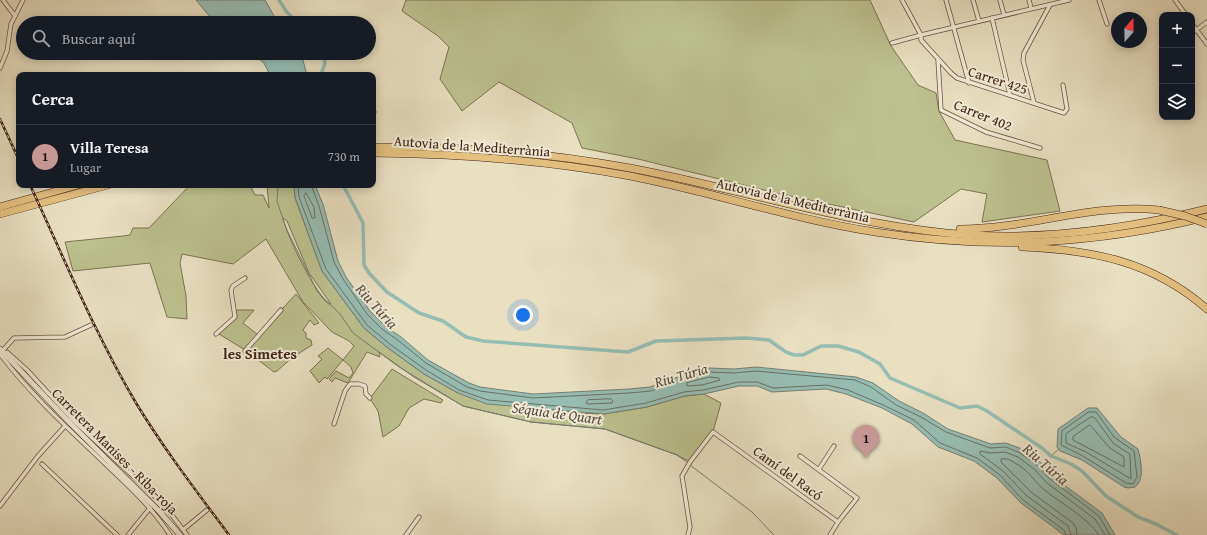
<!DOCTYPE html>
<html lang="es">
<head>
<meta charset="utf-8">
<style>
	:root { --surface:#171b24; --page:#20242c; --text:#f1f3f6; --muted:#9ea1a6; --line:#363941; --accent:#c59692 }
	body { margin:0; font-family:"Gentium Book Plus",serif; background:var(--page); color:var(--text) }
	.controls { position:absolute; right:12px; top:12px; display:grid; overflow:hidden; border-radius:8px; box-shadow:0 2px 10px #0003 }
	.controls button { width:36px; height:36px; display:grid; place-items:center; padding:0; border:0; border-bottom:1px solid var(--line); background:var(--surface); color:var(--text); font:20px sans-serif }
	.compass { position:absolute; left:1111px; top:12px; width:36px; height:36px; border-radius:50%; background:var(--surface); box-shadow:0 2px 10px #0003; rotate:20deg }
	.you { position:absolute; left:523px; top:315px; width:14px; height:14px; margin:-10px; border:3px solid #fff; border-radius:50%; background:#1a73e8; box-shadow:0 0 0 6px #1a73e833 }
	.badge { display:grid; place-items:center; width:26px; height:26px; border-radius:50%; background:var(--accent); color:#111; font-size:13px; font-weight:700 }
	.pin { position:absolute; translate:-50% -33px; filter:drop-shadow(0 1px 2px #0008) }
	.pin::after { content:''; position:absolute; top:21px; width:14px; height:12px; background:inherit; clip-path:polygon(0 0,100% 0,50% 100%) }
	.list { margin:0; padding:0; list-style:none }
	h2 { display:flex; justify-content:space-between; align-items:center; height:52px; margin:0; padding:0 16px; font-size:17px }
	h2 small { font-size:13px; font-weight:400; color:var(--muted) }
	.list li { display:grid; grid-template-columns:26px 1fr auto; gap:12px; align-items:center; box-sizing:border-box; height:64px; padding:0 16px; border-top:1px solid var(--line) }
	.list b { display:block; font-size:15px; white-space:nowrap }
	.list p { margin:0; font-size:13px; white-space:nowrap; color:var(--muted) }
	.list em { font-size:13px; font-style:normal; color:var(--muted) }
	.icon { flex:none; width:22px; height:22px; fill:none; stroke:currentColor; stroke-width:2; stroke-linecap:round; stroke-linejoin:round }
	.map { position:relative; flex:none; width:1207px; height:535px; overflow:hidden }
	.search { position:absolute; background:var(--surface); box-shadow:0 2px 10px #0003; left:16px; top:16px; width:360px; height:44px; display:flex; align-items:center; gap:10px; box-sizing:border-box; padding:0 14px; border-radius:22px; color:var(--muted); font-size:15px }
	.panel { position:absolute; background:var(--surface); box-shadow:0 2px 10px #0003; left:16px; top:72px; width:360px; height:116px; border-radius:8px }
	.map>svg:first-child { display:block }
	.green { fill:#bcc18f; stroke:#7f7252; fill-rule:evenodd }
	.water { fill:#97bdb3; stroke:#757f74 }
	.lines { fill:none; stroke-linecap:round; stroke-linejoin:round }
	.shore { stroke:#6c7064; stroke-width:1 }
	.stream { stroke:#757f74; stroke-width:1 }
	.canal { stroke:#97bdb3; stroke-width:3.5 }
	.minor-casing { stroke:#6c5241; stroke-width:5 }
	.secondary-casing { stroke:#422316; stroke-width:6 }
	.motorway-casing { stroke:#422316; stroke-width:8 }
	.minor { stroke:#f1ebd7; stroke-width:3.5 }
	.secondary { stroke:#f1ebd7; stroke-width:5 }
	.motorway { stroke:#e4c081; stroke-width:7 }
	.rail-casing { stroke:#422316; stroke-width:2.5 }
	.rail { stroke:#f1ebd7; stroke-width:1; stroke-dasharray:3; stroke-linecap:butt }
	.motorway-bridge-casing { stroke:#422316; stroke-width:8; stroke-linecap:butt }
	.motorway-bridge { stroke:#e4c081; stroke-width:7 }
	.labels { text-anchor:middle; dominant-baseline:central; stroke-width:4; stroke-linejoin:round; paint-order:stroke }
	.street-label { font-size:14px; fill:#422316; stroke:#f1ebd7 }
	.water-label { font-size:15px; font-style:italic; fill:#574a3d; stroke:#f1ebd7 }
	.neighbourhood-label { font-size:15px; font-weight:bold; fill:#422316; stroke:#f1ebd7 }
</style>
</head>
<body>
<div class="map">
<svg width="1207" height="535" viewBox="0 0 1207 535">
	<rect width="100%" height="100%" fill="#e9e0c2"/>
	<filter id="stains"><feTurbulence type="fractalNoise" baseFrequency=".005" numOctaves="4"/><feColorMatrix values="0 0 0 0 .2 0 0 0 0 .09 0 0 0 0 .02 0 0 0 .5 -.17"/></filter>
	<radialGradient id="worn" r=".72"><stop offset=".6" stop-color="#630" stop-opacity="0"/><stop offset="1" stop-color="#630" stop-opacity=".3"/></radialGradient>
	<g class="green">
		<path d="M 406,0 L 870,0 L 891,46 L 918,85 L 936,93 L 939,111 L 955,140 L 1047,160 L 1060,211 L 982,222 L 987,194 L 961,189 L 914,222 L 776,193 L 638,159 L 582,148 L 572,123 L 499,82 L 462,111 L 440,79 L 449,47 L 438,36 L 402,11 Z"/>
		<path d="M 190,185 L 250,185 L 255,195 L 263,195 L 269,208 L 267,185 L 294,185 L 295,198 L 322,271 L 364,328 L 388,348 L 424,374 L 458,393 L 579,413 L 604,414 L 647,407 L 685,396 L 704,394 L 721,403 L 713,432 L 690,462 L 677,455 L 605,429 L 531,422 L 463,406 L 414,377 L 379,352 L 380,357 L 367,352 L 348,383 L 335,378 L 332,382 L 329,379 L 336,371 L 349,378 L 353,373 L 351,367 L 343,360 L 327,379 L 325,377 L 319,383 L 310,371 L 322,359 L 318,356 L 328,348 L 343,360 L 354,346 L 349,341 L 332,332 L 303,302 L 266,239 L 233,264 L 182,254 L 180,263 L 186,296 L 187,319 L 167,317 L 150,263 L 73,271 L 65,242 L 123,236 L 130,235 L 133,228 L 149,228 ZM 283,218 L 287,221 L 309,273 L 331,304 C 317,299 286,234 283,218 Z"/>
		<path d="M 296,294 L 319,323 L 314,325 L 310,320 L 303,330 L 306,333 L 306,338 L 311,340 L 312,345 L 293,357 L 277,371 L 274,372 L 245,350 L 219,334 L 237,317 L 236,310 L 254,310 L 243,323 L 258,335 Z"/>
		<path d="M 392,369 L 443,400 L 441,403 L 424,399 L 409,408 L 399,426 L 383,437 L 378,411 L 371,400 L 371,397 Z"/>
	</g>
	<g class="water">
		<path d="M 196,0 L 265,0 L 278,23 L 215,23 Z"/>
		<path d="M 252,53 L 301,53 L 307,75 L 270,75 L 264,63 Z"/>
		<path d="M 294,185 L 315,185 L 323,204 L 338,261 L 346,277 L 370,311 L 385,326 L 401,337 L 428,360 L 469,383 L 480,387 L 533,394 L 629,389 L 650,387 L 689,373 L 709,368 L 734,369 L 756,367 L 856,377 L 873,383 L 899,401 L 923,413 L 948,429 L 991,444 L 1006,443 L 1022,449 L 1041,463 L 1052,476 L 1102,513 L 1115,535 L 1064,535 L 1021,503 L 997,478 L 974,461 L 938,447 L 912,424 L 882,408 L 846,394 L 826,389 L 772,392 L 757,386 L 739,386 L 704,394 L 685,396 L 647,407 L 604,414 L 487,404 L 458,393 L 424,374 L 388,348 L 364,328 L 322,271 L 295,197 Z"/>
		<path d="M 1088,408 L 1097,408 L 1121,437 L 1138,449 C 1141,460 1145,480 1135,487 L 1128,488 L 1124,487 L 1082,460 L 1060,451 L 1057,447 L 1058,429 Z"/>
	</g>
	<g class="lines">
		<g class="shore">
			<path d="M 298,185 L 299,197 L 326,269 L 367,325 L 391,345 L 426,370 L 459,390 L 488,400 L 603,410 L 646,403 L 684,392 L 703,390 L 739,382 L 757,382 L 773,388 L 827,385 L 848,390 L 883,405 L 914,420 L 940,443 L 977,458 L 1000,475 L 1023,500 L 1064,530 L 1066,535"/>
			<path d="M 311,185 L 319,206 L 334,262 L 343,279 L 367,314 L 382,329 L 399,341 L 426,363 L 467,387 L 480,391 L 533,398 L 629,393 L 651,391 L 691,376 L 709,372 L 734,373 L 756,371 L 855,380 L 871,387 L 896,405 L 921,417 L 946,432 L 990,448 L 1006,447 L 1020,453 L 1038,466 L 1050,479 L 1099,516 L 1110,535"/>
			<path d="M 306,193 L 314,207 L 315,218 L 312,218 L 304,196 Z"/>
			<path d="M 710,377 L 719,378 L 720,380 L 702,385 L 687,386 L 687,383 Z"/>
			<path d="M 611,399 L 613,401 L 612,403 L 588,404 L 586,403 L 588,400 Z"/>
			<path d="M 1089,412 L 1096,412 L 1114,437 L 1134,451 L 1137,477 L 1133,484 L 1126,483 L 1083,456 L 1061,445 L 1062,431 Z"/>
			<path d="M 1091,417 L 1094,417 L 1114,444 L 1130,454 L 1131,479 L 1086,452 L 1066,443 L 1066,434 Z"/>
			<path d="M 1090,425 L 1110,448 L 1124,457 L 1124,467 L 1073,440 L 1073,437 Z"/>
			<path d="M 1071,535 L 1068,526 L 1027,496 L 1003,471 L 980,454 L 980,451 L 991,453 L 1005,452 L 1018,457 L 1034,469 L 1047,483 L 1095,519 L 1105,535"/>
			<path d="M 1077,535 L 1076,528 L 1073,523 L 1031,492 L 1001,462 L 1001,459 C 1006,458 1011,460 1015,463 C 1027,469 1033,479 1042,488 C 1061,504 1085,515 1099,535"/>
		</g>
		<g class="stream">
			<path d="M 278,185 L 277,201 L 286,228 L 317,291 L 326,302 L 332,306 L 340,314 L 353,333 L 399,367 L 463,406 L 531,422 L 605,429 L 677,455 L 688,463"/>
			<path d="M 1051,456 L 1059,449"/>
			<path d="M 690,465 L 752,512 L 774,535"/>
		</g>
		<g class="canal">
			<path d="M 279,0 L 286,11 L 297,23"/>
			<path d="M 321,75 L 325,63 L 323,53"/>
			<path d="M 343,185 L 363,223 L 364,265 L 369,273 L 387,292 L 419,313 L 443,321 L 466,337 L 483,341 L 628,352 L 656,341 L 746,338 L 769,340 L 786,352 L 794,355 L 803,355 L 821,346 L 838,346 L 859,352 L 880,364 L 890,378 L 960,408 L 977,406 L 987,411 L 1042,448 L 1051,456 L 1071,464 L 1082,471 L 1106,496 L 1138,517 L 1156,524 L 1177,535"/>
		</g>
		<g class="minor-casing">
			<g id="minor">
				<path d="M 3,0 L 15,16"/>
				<path d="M 902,0 L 921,35 L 1069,0"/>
				<path d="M 946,0 L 969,83"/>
				<path d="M 973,0 L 979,21"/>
				<path d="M 1000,0 L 1004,15"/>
				<path d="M 1029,0 L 1031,8"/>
				<path d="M 1099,0 L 1107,24"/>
				<path d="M 1175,0 L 1186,15"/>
				<path d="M 992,18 L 1010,95"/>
				<path d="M 1192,24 L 1207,44"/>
				<path d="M 1192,33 L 1207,22"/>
				<path d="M 892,43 L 921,35 L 921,40 L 951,73 L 957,78 L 1064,113 L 1067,109 L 1063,85"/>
				<path d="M 938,60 L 941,110 L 986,132 L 1040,148"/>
				<path d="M 0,68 L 7,51 L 11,24 L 23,0"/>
				<path d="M 1034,103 L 1023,60 L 1024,53 L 1050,5"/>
				<path d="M 373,112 L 374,112"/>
				<path d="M 216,334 L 235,317 L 231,290 L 233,286 L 245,278"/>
				<path d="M 4,349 L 14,338 L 65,337 L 91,325"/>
				<path d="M 245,351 L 281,310"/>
				<path d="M 7,352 L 27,370 L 74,421 L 165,506 L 187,535"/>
				<path d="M 0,354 C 28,391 62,423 96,455 C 122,480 150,504 170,535"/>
				<path d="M 334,424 L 345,391 L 350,384 L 359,384 L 365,386 L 366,394 L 370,398"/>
				<path d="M 800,456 L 857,498 L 838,522"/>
				<path d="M 42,464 L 117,535"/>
				<path d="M 819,469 L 834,446"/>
				<path d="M 0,506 L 38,456 L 65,426"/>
				<path d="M 184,529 L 207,510"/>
				<path d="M 128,535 L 150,508"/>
				<path d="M 406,535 L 419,517"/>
				<path d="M 688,535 L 690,527 L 682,476 L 690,462 L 713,432 L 838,522 L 830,535"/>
			</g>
		</g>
		<g class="secondary-casing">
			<path id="secondary" d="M 0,349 L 71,424 L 159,511 L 180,535"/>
		</g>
		<g class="motorway-casing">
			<g id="motorway">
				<path d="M 373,147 C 460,146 545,152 630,168 C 736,188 839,222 946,233 C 1033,242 1123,230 1207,209"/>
				<path d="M 373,153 C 459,154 545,160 630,176 C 712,192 792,219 875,232 C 990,250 1094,245 1207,217"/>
				<path d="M 0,207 L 78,185"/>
				<path d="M 0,214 L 108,185"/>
				<path d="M 960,229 C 1029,229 1089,203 1159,210"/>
				<path d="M 1022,247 C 1093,250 1152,261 1207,309"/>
			</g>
		</g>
		<use href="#minor" class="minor"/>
		<use href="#secondary" class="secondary"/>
		<use href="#motorway" class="motorway"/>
		<g class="rail-casing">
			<g id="rail">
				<path d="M 0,119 L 19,160"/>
				<path d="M 30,185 C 64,258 95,334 136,403 C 164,449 197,492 229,535"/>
			</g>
		</g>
		<use href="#rail" class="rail"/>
		<g class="motorway-bridge-casing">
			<path id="motorway-bridge" d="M 1159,210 L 1185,216 L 1207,224"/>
		</g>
		<use href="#motorway-bridge" class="motorway-bridge"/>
	</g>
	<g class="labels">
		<g class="street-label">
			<text transform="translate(998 80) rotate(18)">Carrer 425</text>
			<text transform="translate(983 115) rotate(22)">Carrer 402</text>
			<text transform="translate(472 146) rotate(4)">Autovia de la Mediterrània</text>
			<text transform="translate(793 200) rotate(13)">Autovia de la Mediterrània</text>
			<text transform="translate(115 451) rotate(45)">Carretera Manises - Riba-roja</text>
			<text transform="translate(788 473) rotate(36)">Camí del Racó</text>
		</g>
		<g class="water-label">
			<text transform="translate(377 306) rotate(48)">Riu Túria</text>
			<text transform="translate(681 375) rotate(-16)">Riu Túria</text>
			<text transform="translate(557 413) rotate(8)">Séquia de Quart</text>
			<text transform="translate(1046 464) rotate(41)">Riu Túria</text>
		</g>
		<g class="neighbourhood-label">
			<text x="260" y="353">les Simetes</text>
		</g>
	</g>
	<rect width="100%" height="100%" filter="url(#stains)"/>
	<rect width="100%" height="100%" fill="url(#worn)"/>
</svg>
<div class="controls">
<button>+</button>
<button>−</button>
<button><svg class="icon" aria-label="layers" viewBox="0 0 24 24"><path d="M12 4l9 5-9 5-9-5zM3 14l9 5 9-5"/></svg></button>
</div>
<svg class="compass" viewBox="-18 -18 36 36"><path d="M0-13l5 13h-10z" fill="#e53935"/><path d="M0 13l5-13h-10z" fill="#9ea1a6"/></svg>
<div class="you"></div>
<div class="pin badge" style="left:866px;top:458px">1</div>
<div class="search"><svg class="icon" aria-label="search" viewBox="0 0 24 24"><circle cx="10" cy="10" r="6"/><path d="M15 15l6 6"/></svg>Buscar aquí</div>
<section class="panel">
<h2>Cerca<small></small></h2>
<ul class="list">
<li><span class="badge">1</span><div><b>Villa Teresa</b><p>Lugar</p></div><em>730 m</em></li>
</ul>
</section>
</div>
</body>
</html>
